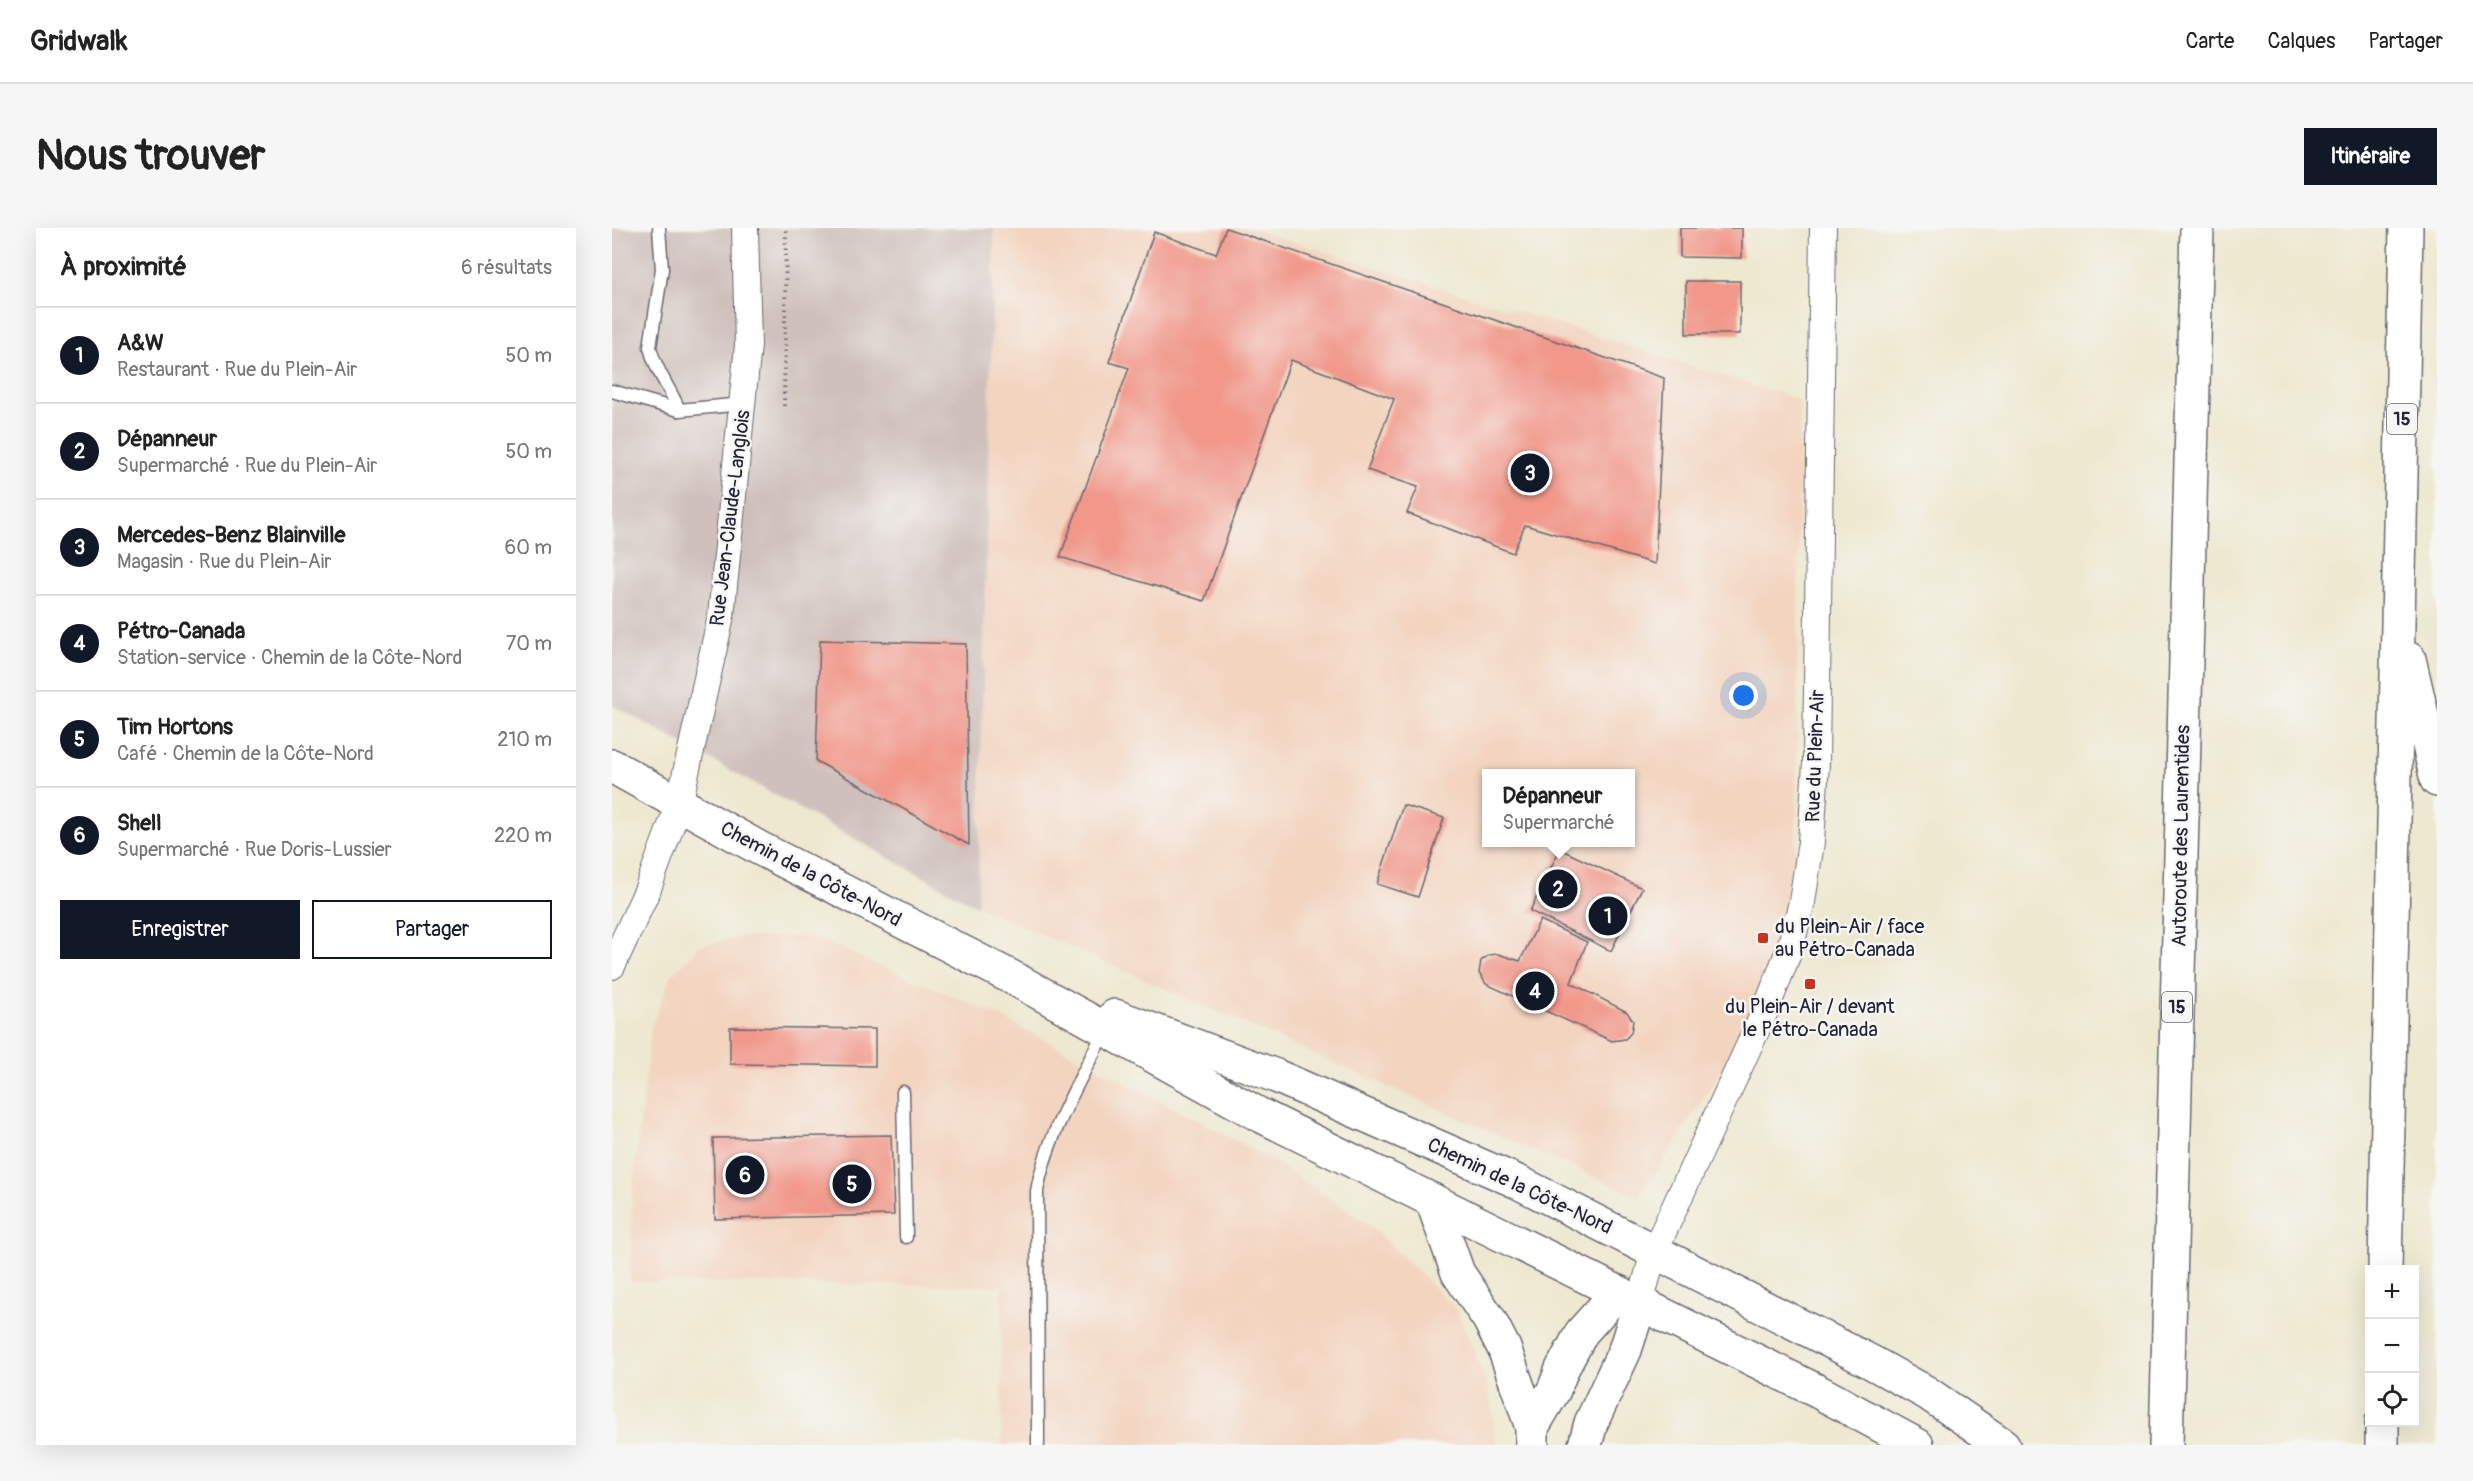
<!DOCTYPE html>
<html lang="fr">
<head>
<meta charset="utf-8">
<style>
	:root { --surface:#fff; --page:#f6f6f6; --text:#222; --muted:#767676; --line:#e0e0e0; --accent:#111827 }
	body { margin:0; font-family:Pangolin,sans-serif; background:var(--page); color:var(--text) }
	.controls { position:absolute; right:18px; bottom:18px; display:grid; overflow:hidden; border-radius:0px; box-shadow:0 6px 24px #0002 }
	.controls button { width:54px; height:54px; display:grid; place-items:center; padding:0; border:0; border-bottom:2px solid var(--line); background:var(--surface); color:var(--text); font:30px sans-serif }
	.you { position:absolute; left:1132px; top:468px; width:21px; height:21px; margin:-15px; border:4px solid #fff; border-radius:50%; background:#1a73e8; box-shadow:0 0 0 9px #1a73e833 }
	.badge { display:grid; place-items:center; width:39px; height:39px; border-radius:50%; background:var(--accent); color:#fff; font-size:20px; font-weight:700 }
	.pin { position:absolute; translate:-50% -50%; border:3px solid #fff; box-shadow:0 2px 6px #0006 }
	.popup { position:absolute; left:870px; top:541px; width:153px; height:78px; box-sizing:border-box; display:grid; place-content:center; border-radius:0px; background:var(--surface); filter:drop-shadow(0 2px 4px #0005); font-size:20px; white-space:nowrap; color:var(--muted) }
	.popup b { font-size:22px; color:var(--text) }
	.popup::after { content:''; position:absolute; left:50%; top:100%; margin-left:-12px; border:12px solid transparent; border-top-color:var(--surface) }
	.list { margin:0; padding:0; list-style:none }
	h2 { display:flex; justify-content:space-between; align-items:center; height:78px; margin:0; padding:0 24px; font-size:26px }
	h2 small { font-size:20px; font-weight:400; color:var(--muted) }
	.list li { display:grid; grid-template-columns:39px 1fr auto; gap:18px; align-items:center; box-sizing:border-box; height:96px; padding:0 24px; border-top:2px solid var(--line) }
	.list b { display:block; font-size:22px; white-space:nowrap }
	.list p { margin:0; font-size:20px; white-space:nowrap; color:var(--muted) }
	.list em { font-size:20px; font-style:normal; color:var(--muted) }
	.actions { display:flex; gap:12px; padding:18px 24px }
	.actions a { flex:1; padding:14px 0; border:2px solid var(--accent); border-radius:0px; text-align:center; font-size:21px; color:var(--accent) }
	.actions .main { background:var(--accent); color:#fff }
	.icon { flex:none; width:33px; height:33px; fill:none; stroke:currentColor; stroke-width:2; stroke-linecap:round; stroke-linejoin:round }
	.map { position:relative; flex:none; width:1825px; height:1217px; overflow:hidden; border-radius:0px }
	header { display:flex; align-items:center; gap:36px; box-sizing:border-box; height:84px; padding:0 30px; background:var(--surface); border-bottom:2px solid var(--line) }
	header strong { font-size:28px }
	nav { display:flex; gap:33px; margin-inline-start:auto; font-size:21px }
	.intro { display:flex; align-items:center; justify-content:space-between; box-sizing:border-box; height:144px; padding:0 36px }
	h1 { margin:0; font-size:42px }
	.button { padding:15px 27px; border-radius:0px; background:var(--accent); color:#fff; font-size:21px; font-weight:700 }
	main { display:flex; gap:36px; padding:0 36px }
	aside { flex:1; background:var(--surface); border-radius:0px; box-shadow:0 6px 24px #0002 }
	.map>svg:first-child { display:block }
	.built { fill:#f3d4bf; fill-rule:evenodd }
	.industrial { fill:#cfc0bb }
	.building { fill:#f1988a }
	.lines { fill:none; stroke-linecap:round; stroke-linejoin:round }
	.lane-casing { stroke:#69676f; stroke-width:15 }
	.street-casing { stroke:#69676f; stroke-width:28 }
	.secondary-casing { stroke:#69676f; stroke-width:36 }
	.highway-casing { stroke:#69676f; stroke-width:36 }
	.path { stroke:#69676f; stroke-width:4; stroke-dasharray:1.5 4.5; stroke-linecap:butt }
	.lane { stroke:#fff; stroke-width:12 }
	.street { stroke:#fff; stroke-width:26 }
	.secondary { stroke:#fff; stroke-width:33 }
	.highway { stroke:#fff; stroke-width:33 }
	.poi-dot { fill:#c8321e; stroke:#f6f6f2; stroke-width:2 }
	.labels { text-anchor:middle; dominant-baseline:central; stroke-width:5; stroke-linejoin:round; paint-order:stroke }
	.shield { fill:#f6f6f2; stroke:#626272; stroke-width:1.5 }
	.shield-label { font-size:18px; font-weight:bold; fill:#22223b }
	.street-label { font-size:20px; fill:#22223b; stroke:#f6f6f2 }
	.poi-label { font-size:20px; fill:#22223b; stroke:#f6f6f2; text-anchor:start }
</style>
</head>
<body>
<header>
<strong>Gridwalk</strong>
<nav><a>Carte</a><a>Calques</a><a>Partager</a></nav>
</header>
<div class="intro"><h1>Nous trouver</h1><a class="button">Itinéraire</a></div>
<main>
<aside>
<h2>À proximité<small>6 résultats</small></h2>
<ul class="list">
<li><span class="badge">1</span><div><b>A&amp;W</b><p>Restaurant · Rue du Plein-Air</p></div><em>50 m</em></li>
<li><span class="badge">2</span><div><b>Dépanneur</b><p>Supermarché · Rue du Plein-Air</p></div><em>50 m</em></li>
<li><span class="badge">3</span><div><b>Mercedes-Benz Blainville</b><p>Magasin · Rue du Plein-Air</p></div><em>60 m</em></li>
<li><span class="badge">4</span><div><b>Pétro-Canada</b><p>Station-service · Chemin de la Côte-Nord</p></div><em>70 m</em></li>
<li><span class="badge">5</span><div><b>Tim Hortons</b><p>Café · Chemin de la Côte-Nord</p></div><em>210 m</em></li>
<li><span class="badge">6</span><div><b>Shell</b><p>Supermarché · Rue Doris-Lussier</p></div><em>220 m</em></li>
</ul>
<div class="actions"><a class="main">Enregistrer</a><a>Partager</a></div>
</aside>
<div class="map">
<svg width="1825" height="1217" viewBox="0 0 1825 1217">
	<rect width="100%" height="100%" fill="#f6f6f2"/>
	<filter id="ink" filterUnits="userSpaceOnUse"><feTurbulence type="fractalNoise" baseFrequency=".0167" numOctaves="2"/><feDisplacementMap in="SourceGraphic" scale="12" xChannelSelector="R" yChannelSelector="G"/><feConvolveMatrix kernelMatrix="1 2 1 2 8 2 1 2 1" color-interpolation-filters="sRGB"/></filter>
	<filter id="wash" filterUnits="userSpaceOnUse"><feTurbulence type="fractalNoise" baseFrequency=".008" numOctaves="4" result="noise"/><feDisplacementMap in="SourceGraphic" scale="24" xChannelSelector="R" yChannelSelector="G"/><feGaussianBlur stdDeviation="1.35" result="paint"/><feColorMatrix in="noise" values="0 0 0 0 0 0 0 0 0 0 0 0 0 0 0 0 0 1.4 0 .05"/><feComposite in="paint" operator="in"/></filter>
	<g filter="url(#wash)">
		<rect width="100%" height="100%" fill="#ede8cf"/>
		<g class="built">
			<path d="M 382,0 L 638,0 L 1188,172 L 1184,628 L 1180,675 L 1161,763 L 1028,969 L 367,679 ZM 874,546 L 1018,546 L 1018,614 L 874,614 Z"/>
			<path d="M 129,709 L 201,709 L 389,789 L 659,931 L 760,999 L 844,1081 L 877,1160 L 885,1217 L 390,1217 L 389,1058 L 18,1054 L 21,954 L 39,800 L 59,748 L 88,718 Z"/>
		</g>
		<path class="industrial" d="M 0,0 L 382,0 L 366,679 L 0,477 Z"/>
		<g id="blocks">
			<g class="building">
				<path d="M 614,0 L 1052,150 L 1043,336 L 913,297 L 901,325 L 795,285 L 806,259 L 755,242 L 782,171 L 679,132 L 592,373 L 448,329 L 517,140 L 497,134 L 542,4 L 604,26 Z"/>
				<path d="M 1068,0 L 1130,0 L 1130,30 L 1068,29 Z"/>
				<rect x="1074" y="53" width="54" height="53"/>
				<path d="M 208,412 L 354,416 L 357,617 L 204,533 Z"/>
				<path d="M 791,577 L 832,590 L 806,669 L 765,656 Z"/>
				<path d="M 948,621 L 1030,660 L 999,723 L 918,683 Z"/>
				<path d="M 928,692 L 975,714 L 959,755 L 1015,784 L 1021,793 L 1019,805 L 1013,811 L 1000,813 L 874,756 L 867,745 L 869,733 L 877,727 L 886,726 L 908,733 Z"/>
				<path d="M 118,799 L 263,801 L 263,838 L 118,836 Z"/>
				<path d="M 279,907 L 282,987 L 103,991 L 101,910 Z"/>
			</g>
		</g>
	</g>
	<g filter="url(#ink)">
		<use href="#blocks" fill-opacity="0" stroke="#69676f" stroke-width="1.5"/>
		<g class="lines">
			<g class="lane-casing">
				<g id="lane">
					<path d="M 47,0 L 50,41 L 38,119 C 43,142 58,160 67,182"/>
					<path d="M 0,163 L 67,182 L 131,176"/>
					<path d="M 291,864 L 294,1009"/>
					<path d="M 426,1217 L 425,963 C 434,909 469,851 493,802"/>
				</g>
			</g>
			<g class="street-casing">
				<g id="street">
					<path d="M 0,738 L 35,663 L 67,576 L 109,388 L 136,117 L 133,0"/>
					<path d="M 1028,1075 L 1042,1024 L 1154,781 L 1178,720 L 1190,674 L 1199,614 L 1204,535 L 1211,0"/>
				</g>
			</g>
			<g class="secondary-casing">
				<g id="secondary">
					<path d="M 0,538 L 147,620 L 401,750 L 646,886 L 1207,1164 L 1305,1217"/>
					<path d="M 503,788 L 664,848 L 906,954 L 1259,1134 L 1315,1165 L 1391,1217"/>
				</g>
			</g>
			<g class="highway-casing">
				<g id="highway">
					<path d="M 1797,431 L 1825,552"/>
					<path d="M 820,972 L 846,1045 L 877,1091 L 892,1120 L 920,1199 L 920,1217"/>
					<path d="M 1773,1042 L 1794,0"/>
					<path d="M 920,1199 L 942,1162 L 950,1141 L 970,1104 L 1006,1064"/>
					<path d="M 973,1217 L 979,1195 L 1013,1122 L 1028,1075"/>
					<path d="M 1554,1217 L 1585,0"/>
					<path d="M 1770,1217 L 1770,1194"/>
				</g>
			</g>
			<path class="path" d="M 172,178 L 174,0"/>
			<use href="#lane" class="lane"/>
			<use href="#street" class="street"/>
			<use href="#secondary" class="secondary"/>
			<use href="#highway" class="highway"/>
		</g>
	</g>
	<g class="poi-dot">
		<rect x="1145" y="704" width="12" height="12" rx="3"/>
		<rect x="1192" y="750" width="12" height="12" rx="3"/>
	</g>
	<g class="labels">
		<g class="shield">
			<rect x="1775" y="176" width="30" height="30" rx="4.5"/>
			<rect x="1550" y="764" width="30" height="30" rx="4.5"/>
		</g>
		<g class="shield-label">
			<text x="1790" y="191">15</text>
			<text x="1565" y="779">15</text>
		</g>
		<g class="street-label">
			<text transform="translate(118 290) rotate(-83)">Rue Jean-Claude-Langlois</text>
			<text transform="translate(1203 528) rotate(-88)">Rue du Plein-Air</text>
			<text transform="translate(1569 608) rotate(-89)">Autoroute des Laurentides</text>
			<text transform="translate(199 646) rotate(28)">Chemin de la Côte-Nord</text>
			<text transform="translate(908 958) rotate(25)">Chemin de la Côte-Nord</text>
		</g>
		<g class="poi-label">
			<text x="1163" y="698">du Plein-Air / face<tspan x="1163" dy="23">au Pétro-Canada</tspan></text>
			<text x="1198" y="778" text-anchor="middle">du Plein-Air / devant<tspan x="1198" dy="23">le Pétro-Canada</tspan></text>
		</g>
	</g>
</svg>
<div class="controls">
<button>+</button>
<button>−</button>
<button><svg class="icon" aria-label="locate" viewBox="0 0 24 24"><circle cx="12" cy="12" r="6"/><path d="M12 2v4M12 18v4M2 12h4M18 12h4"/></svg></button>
</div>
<div class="you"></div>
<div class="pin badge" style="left:996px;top:688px">1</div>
<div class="pin badge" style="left:946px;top:661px">2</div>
<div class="popup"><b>Dépanneur</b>Supermarché</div>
<div class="pin badge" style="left:918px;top:245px">3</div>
<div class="pin badge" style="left:923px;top:763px">4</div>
<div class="pin badge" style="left:240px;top:956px">5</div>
<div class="pin badge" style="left:133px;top:947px">6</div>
</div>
</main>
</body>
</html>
